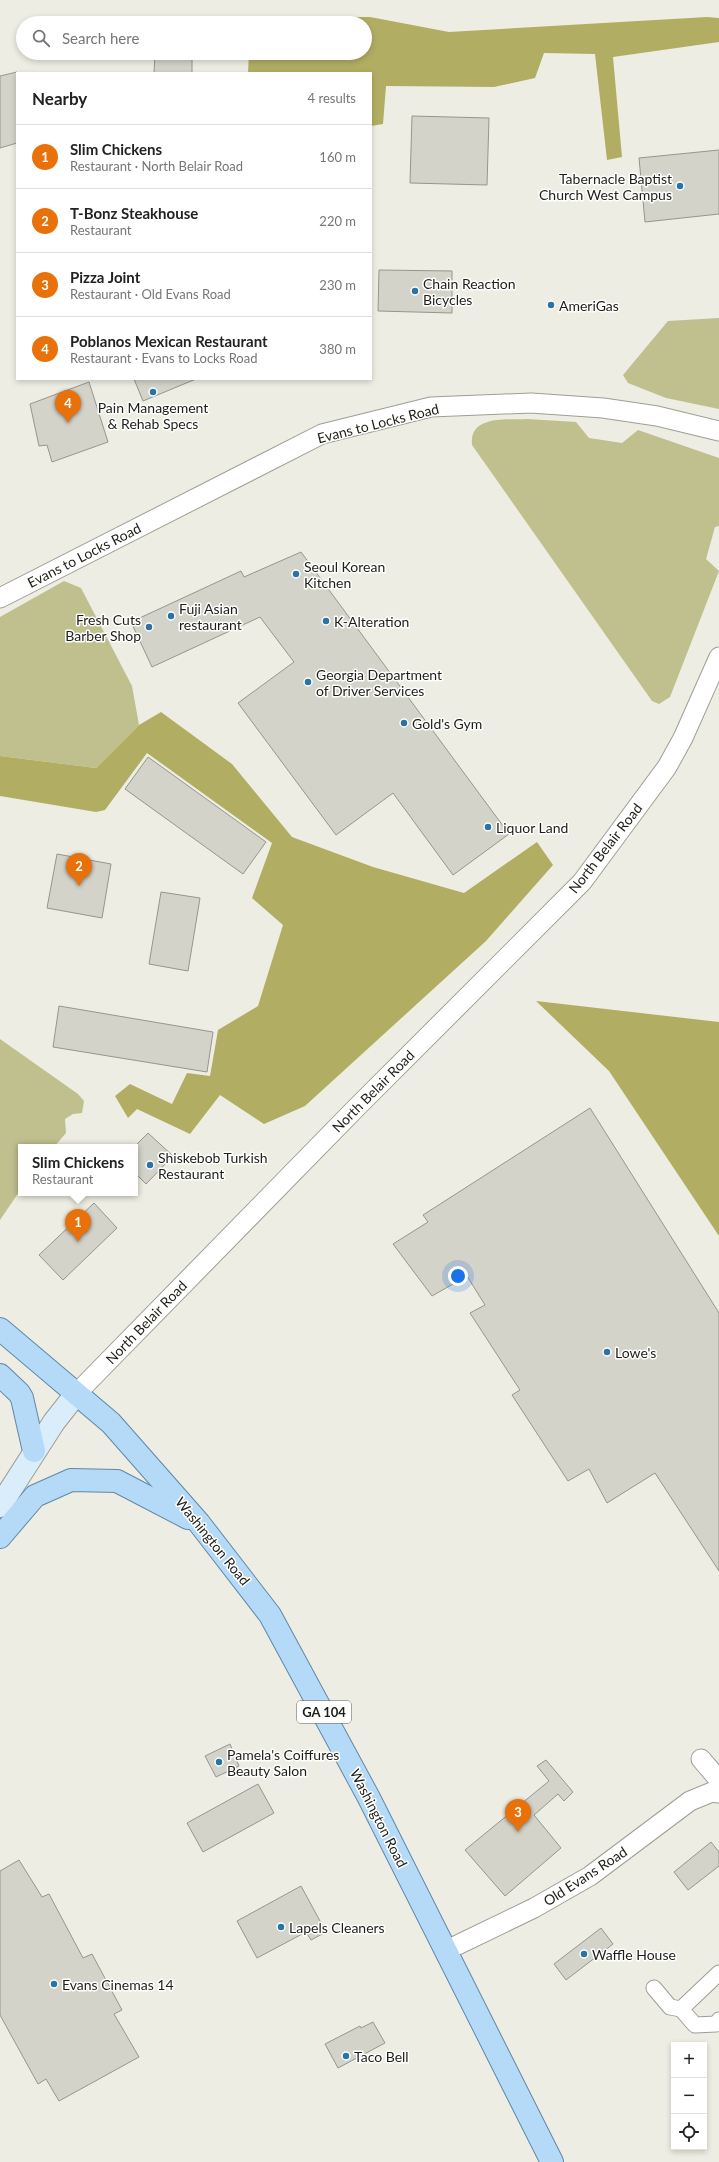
<!DOCTYPE html>
<html lang="en">
<head>
<meta charset="utf-8">
<style>
	:root { --surface:#fff; --page:#f2f2f2; --text:#222; --muted:#767676; --line:#e0e0e0; --accent:#b45309 }
	body { margin:0; font-family:Lato,sans-serif; background:var(--page); color:var(--text) }
	.controls { position:absolute; right:12px; bottom:12px; display:grid; overflow:hidden; border-radius:0px; box-shadow:0 2px 6px #0003 }
	.controls button { width:36px; height:36px; display:grid; place-items:center; padding:0; border:0; border-bottom:1px solid var(--line); background:var(--surface); color:var(--text); font:20px sans-serif }
	.you { position:absolute; left:458px; top:1276px; width:14px; height:14px; margin:-10px; border:3px solid #fff; border-radius:50%; background:#1a73e8; box-shadow:0 0 0 6px #1a73e833 }
	.badge { display:grid; place-items:center; width:26px; height:26px; border-radius:50%; background:var(--accent); color:#fff; font-size:13px; font-weight:700 }
	.pin { position:absolute; translate:-50% -33px; filter:drop-shadow(0 1px 2px #0008) }
	.pin::after { content:''; position:absolute; top:21px; width:14px; height:12px; background:inherit; clip-path:polygon(0 0,100% 0,50% 100%) }
	.popup { position:absolute; left:18px; top:1144px; width:120px; height:52px; box-sizing:border-box; display:grid; place-content:center; border-radius:0px; background:var(--surface); filter:drop-shadow(0 1px 3px #0005); font-size:13px; white-space:nowrap; color:var(--muted) }
	.popup b { font-size:15px; color:var(--text) }
	.popup::after { content:''; position:absolute; left:50%; top:100%; margin-left:-8px; border:8px solid transparent; border-top-color:var(--surface) }
	.list { margin:0; padding:0; list-style:none }
	h2 { display:flex; justify-content:space-between; align-items:center; height:52px; margin:0; padding:0 16px; font-size:17px }
	h2 small { font-size:13px; font-weight:400; color:var(--muted) }
	.list li { display:grid; grid-template-columns:26px 1fr auto; gap:12px; align-items:center; box-sizing:border-box; height:64px; padding:0 16px; border-top:1px solid var(--line) }
	.list b { display:block; font-size:15px; white-space:nowrap }
	.list p { margin:0; font-size:13px; white-space:nowrap; color:var(--muted) }
	.list em { font-size:13px; font-style:normal; color:var(--muted) }
	.icon { flex:none; width:22px; height:22px; fill:none; stroke:currentColor; stroke-width:2; stroke-linecap:round; stroke-linejoin:round }
	.map { position:relative; flex:none; width:719px; height:2162px; overflow:hidden }
	.search { position:absolute; background:var(--surface); box-shadow:0 2px 6px #0003; left:16px; top:16px; width:356px; height:44px; display:flex; align-items:center; gap:10px; box-sizing:border-box; padding:0 14px; border-radius:22px; color:var(--muted); font-size:15px }
	.panel { position:absolute; background:var(--surface); box-shadow:0 2px 6px #0003; left:16px; top:72px; width:356px; height:308px; border-radius:0px }
	.map>svg:first-child { display:block }
	.green { fill:#c0bf8e }
	.forest { fill:#b1ae63 }
	.building { fill:#d3d3ca; stroke:#96968d }
	.lines { fill:none; stroke-linecap:round; stroke-linejoin:round }
	.minor-casing { stroke:#9e9e96; stroke-width:17 }
	.tertiary-casing { stroke:#9e9e96; stroke-width:21 }
	.secondary-casing { stroke:#9e9e96; stroke-width:24 }
	.primary-casing { stroke:#5f88a7; stroke-width:24 }
	.minor { stroke:#fff; stroke-width:15 }
	.tertiary { stroke:#fff; stroke-width:19 }
	.secondary { stroke:#daedfb; stroke-width:22 }
	.primary { stroke:#b5daf8; stroke-width:22 }
	.poi-dot { fill:#2973a7; stroke:#fffffe; stroke-width:1.5 }
	.labels { text-anchor:middle; dominant-baseline:central; stroke-width:3; stroke-linejoin:round; paint-order:stroke }
	.shield { fill:#fffffe; stroke:#61615e; stroke-width:1 }
	.shield-label { font-size:13px; font-weight:bold; fill:#1d1d19 }
	.poi-label { font-size:14px; fill:#1d1d19; stroke:#fffffe; text-anchor:start }
	.street-label { font-size:14px; fill:#1d1d19; stroke:#fffffe }
</style>
</head>
<body>
<div class="map">
<svg width="719" height="2162" viewBox="0 0 719 2162">
	<rect width="100%" height="100%" fill="#edede3"/>
	<g class="green">
		<path d="M 719,318 L 719,409 L 666,398 L 628,383 L 623,375 L 668,321 Z"/>
		<path d="M 527,419 L 576,422 L 589,438 L 622,443 L 638,430 L 719,458 L 719,526 L 715,527 L 706,559 L 719,571 L 670,697 L 659,704 L 652,701 L 472,445 C 469,415 506,420 527,419 Z"/>
		<path d="M 64,581 L 81,588 L 132,686 L 139,725 L 96,768 L 0,756 L 0,617 Z"/>
		<path d="M 0,1039 L 78,1094 L 84,1101 L 82,1113 L 73,1114 L 65,1119 L 66,1133 L 54,1147 L 21,1147 L 21,1189 L 0,1220 Z"/>
	</g>
	<g class="forest">
		<path d="M 250,17 L 370,17 L 449,32 L 707,17 L 719,18 L 719,42 L 613,57 L 622,157 L 607,160 L 595,54 L 544,53 L 535,78 L 494,87 L 386,86 L 383,124 L 371,126 L 371,73 L 248,73 L 249,53 L 365,53 L 365,23 L 249,23 Z"/>
		<path d="M 161,712 L 232,764 L 292,837 L 373,867 L 464,893 L 537,842 L 553,865 L 486,941 L 305,1106 L 264,1124 L 220,1095 L 190,1134 L 137,1109 L 128,1118 L 115,1096 L 130,1084 L 172,1104 L 187,1073 L 210,1076 L 218,1030 L 258,1006 L 283,925 L 252,898 L 272,843 L 147,753 L 105,810 L 96,812 L 0,796 L 0,756 L 96,768 L 139,725 Z"/>
		<path d="M 536,1001 L 719,1022 L 719,1236 L 609,1071 Z"/>
	</g>
	<g class="building">
		<path d="M 155,53 L 192,53 L 192,73 L 154,73 Z"/>
		<path d="M 17,72 L 17,143 L 0,148 L 0,76 Z"/>
		<path d="M 412,116 L 489,118 L 487,185 L 410,183 Z"/>
		<path d="M 719,150 L 719,214 L 645,222 L 639,158 Z"/>
		<path d="M 379,270 L 452,271 L 452,313 L 378,311 Z"/>
		<path d="M 134,379 L 196,379 L 143,401 Z"/>
		<path d="M 89,382 L 108,442 L 52,462 L 47,445 L 39,446 L 30,404 Z"/>
		<path d="M 301,552 L 509,834 L 453,875 L 393,793 L 336,835 L 238,703 L 294,662 L 260,617 L 152,667 L 131,622 L 241,571 L 244,577 Z"/>
		<path d="M 148,757 L 266,842 L 243,874 L 125,789 Z"/>
		<path d="M 57,854 L 111,864 L 102,918 L 47,908 Z"/>
		<path d="M 161,892 L 200,898 L 188,971 L 149,964 Z"/>
		<path d="M 59,1006 L 213,1032 L 207,1072 L 53,1047 Z"/>
		<path d="M 590,1108 L 719,1313 L 719,1571 L 655,1473 L 607,1503 L 589,1469 L 568,1481 L 512,1395 L 520,1390 L 470,1313 L 485,1305 L 467,1276 L 432,1296 L 393,1244 L 428,1222 L 423,1215 Z"/>
		<path d="M 148,1133 L 173,1156 L 146,1184 L 135,1173 L 135,1146 Z"/>
		<path d="M 94,1203 L 117,1228 L 63,1280 L 39,1255 Z"/>
		<path d="M 230,1744 L 239,1766 L 216,1777 L 205,1756 Z"/>
		<path d="M 546,1760 L 573,1792 L 564,1801 L 558,1794 L 534,1815 L 561,1848 L 505,1896 L 465,1850 L 549,1781 L 537,1766 Z"/>
		<path d="M 258,1784 L 274,1813 L 203,1852 L 187,1823 Z"/>
		<path d="M 711,1842 L 719,1852 L 719,1866 L 688,1890 L 674,1872 Z"/>
		<path d="M 19,1860 L 42,1897 L 49,1894 L 83,1958 L 92,1954 L 122,2010 L 114,2014 L 139,2057 L 59,2101 L 46,2079 L 38,2084 L 0,2015 L 0,1871 Z"/>
		<path d="M 301,1886 L 326,1932 L 311,1940 L 306,1932 L 257,1958 L 237,1921 Z"/>
		<path d="M 601,1928 L 613,1944 L 566,1980 L 554,1964 Z"/>
		<path d="M 373,2022 L 385,2043 L 338,2068 L 325,2044 L 360,2026 L 361,2028 Z"/>
	</g>
	<g class="lines">
		<g class="minor-casing">
			<g id="minor">
				<path d="M 654,1988 L 670,2007 L 681,2009 L 719,1973"/>
				<path d="M 681,2009 L 695,2025 L 716,2024 L 719,2020"/>
			</g>
		</g>
		<g class="tertiary-casing">
			<g id="tertiary">
				<path d="M 0,598 L 322,434 L 431,407 L 531,403 L 603,408 L 657,416 L 719,431"/>
				<path d="M 76,1394 L 356,1108 L 582,882 L 667,767 L 683,738 L 719,657"/>
				<path d="M 701,1759 L 719,1780"/>
				<path d="M 445,1951 L 534,1908 L 590,1876 L 690,1801 L 712,1792 L 719,1793"/>
			</g>
		</g>
		<g class="secondary-casing">
			<path id="secondary" d="M 0,1506 L 54,1422 L 76,1394"/>
		</g>
		<g class="primary-casing">
			<g id="primary">
				<path d="M 0,1329 L 111,1423 L 199,1523 L 270,1615 L 369,1798 L 552,2162"/>
				<path d="M 0,1375 L 19,1393 L 22,1398 L 34,1451"/>
				<path d="M 0,1537 L 35,1496 L 71,1480 L 117,1481 L 188,1518"/>
			</g>
		</g>
		<use href="#minor" class="minor"/>
		<use href="#tertiary" class="tertiary"/>
		<use href="#secondary" class="secondary"/>
		<use href="#primary" class="primary"/>
	</g>
	<g class="poi-dot">
		<circle cx="680" cy="186" r="4"/>
		<circle cx="415" cy="291" r="4"/>
		<circle cx="551" cy="305" r="4"/>
		<circle cx="153" cy="392" r="4"/>
		<circle cx="296" cy="574" r="4"/>
		<circle cx="171" cy="616" r="4"/>
		<circle cx="326" cy="621" r="4"/>
		<circle cx="149" cy="627" r="4"/>
		<circle cx="308" cy="682" r="4"/>
		<circle cx="404" cy="723" r="4"/>
		<circle cx="488" cy="827" r="4"/>
		<circle cx="150" cy="1165" r="4"/>
		<circle cx="607" cy="1352" r="4"/>
		<circle cx="219" cy="1762" r="4"/>
		<circle cx="281" cy="1927" r="4"/>
		<circle cx="584" cy="1954" r="4"/>
		<circle cx="54" cy="1984" r="4"/>
		<circle cx="346" cy="2056" r="4"/>
	</g>
	<g class="labels">
		<rect class="shield" x="297" y="1701" width="54" height="22" rx="3"/>
		<g class="shield-label">
			<text x="324" y="1712">GA 104</text>
		</g>
		<g class="poi-label">
			<text x="672" y="178" text-anchor="end">Tabernacle Baptist<tspan x="672" dy="16">Church West Campus</tspan></text>
			<text x="423" y="283">Chain Reaction<tspan x="423" dy="16">Bicycles</tspan></text>
			<text x="559" y="305">AmeriGas</text>
			<text x="153" y="407" text-anchor="middle">Pain Management<tspan x="153" dy="16">&amp; Rehab Specs</tspan></text>
			<text x="304" y="566">Seoul Korean<tspan x="304" dy="16">Kitchen</tspan></text>
			<text x="179" y="608">Fuji Asian<tspan x="179" dy="16">restaurant</tspan></text>
			<text x="141" y="619" text-anchor="end">Fresh Cuts<tspan x="141" dy="16">Barber Shop</tspan></text>
			<text x="334" y="621">K-Alteration</text>
			<text x="316" y="674">Georgia Department<tspan x="316" dy="16">of Driver Services</tspan></text>
			<text x="412" y="723">Gold's Gym</text>
			<text x="496" y="827">Liquor Land</text>
			<text x="158" y="1157">Shiskebob Turkish<tspan x="158" dy="16">Restaurant</tspan></text>
			<text x="615" y="1352">Lowe's</text>
			<text x="227" y="1754">Pamela's Coiffures<tspan x="227" dy="16">Beauty Salon</tspan></text>
			<text x="289" y="1927">Lapels Cleaners</text>
			<text x="592" y="1954">Waffle House</text>
			<text x="62" y="1984">Evans Cinemas 14</text>
			<text x="354" y="2056">Taco Bell</text>
		</g>
		<g class="street-label">
			<text transform="translate(378 423) rotate(-14)">Evans to Locks Road</text>
			<text transform="translate(84 555) rotate(-27)">Evans to Locks Road</text>
			<text transform="translate(605 848) rotate(-52)">North Belair Road</text>
			<text transform="translate(373 1091) rotate(-45)">North Belair Road</text>
			<text transform="translate(146 1322) rotate(-46)">North Belair Road</text>
			<text transform="translate(213 1541) rotate(51)">Washington Road</text>
			<text transform="translate(379 1818) rotate(63)">Washington Road</text>
			<text transform="translate(585 1876) rotate(-33)">Old Evans Road</text>
		</g>
	</g>
</svg>
<div class="controls">
<button>+</button>
<button>−</button>
<button><svg class="icon" aria-label="locate" viewBox="0 0 24 24"><circle cx="12" cy="12" r="6"/><path d="M12 2v4M12 18v4M2 12h4M18 12h4"/></svg></button>
</div>
<div class="you"></div>
<div class="pin badge" style="left:78px;top:1242px;background:#e8710a">1</div>
<div class="popup"><b>Slim Chickens</b>Restaurant</div>
<div class="pin badge" style="left:79px;top:886px;background:#e8710a">2</div>
<div class="pin badge" style="left:518px;top:1832px;background:#e8710a">3</div>
<div class="pin badge" style="left:68px;top:423px;background:#e8710a">4</div>
<div class="search"><svg class="icon" aria-label="search" viewBox="0 0 24 24"><circle cx="10" cy="10" r="6"/><path d="M15 15l6 6"/></svg>Search here</div>
<section class="panel">
<h2>Nearby<small>4 results</small></h2>
<ul class="list">
<li><span class="badge" style="background:#e8710a">1</span><div><b>Slim Chickens</b><p>Restaurant · North Belair Road</p></div><em>160 m</em></li>
<li><span class="badge" style="background:#e8710a">2</span><div><b>T-Bonz Steakhouse</b><p>Restaurant</p></div><em>220 m</em></li>
<li><span class="badge" style="background:#e8710a">3</span><div><b>Pizza Joint</b><p>Restaurant · Old Evans Road</p></div><em>230 m</em></li>
<li><span class="badge" style="background:#e8710a">4</span><div><b>Poblanos Mexican Restaurant</b><p>Restaurant · Evans to Locks Road</p></div><em>380 m</em></li>
</ul>
</section>
</div>
</body>
</html>
